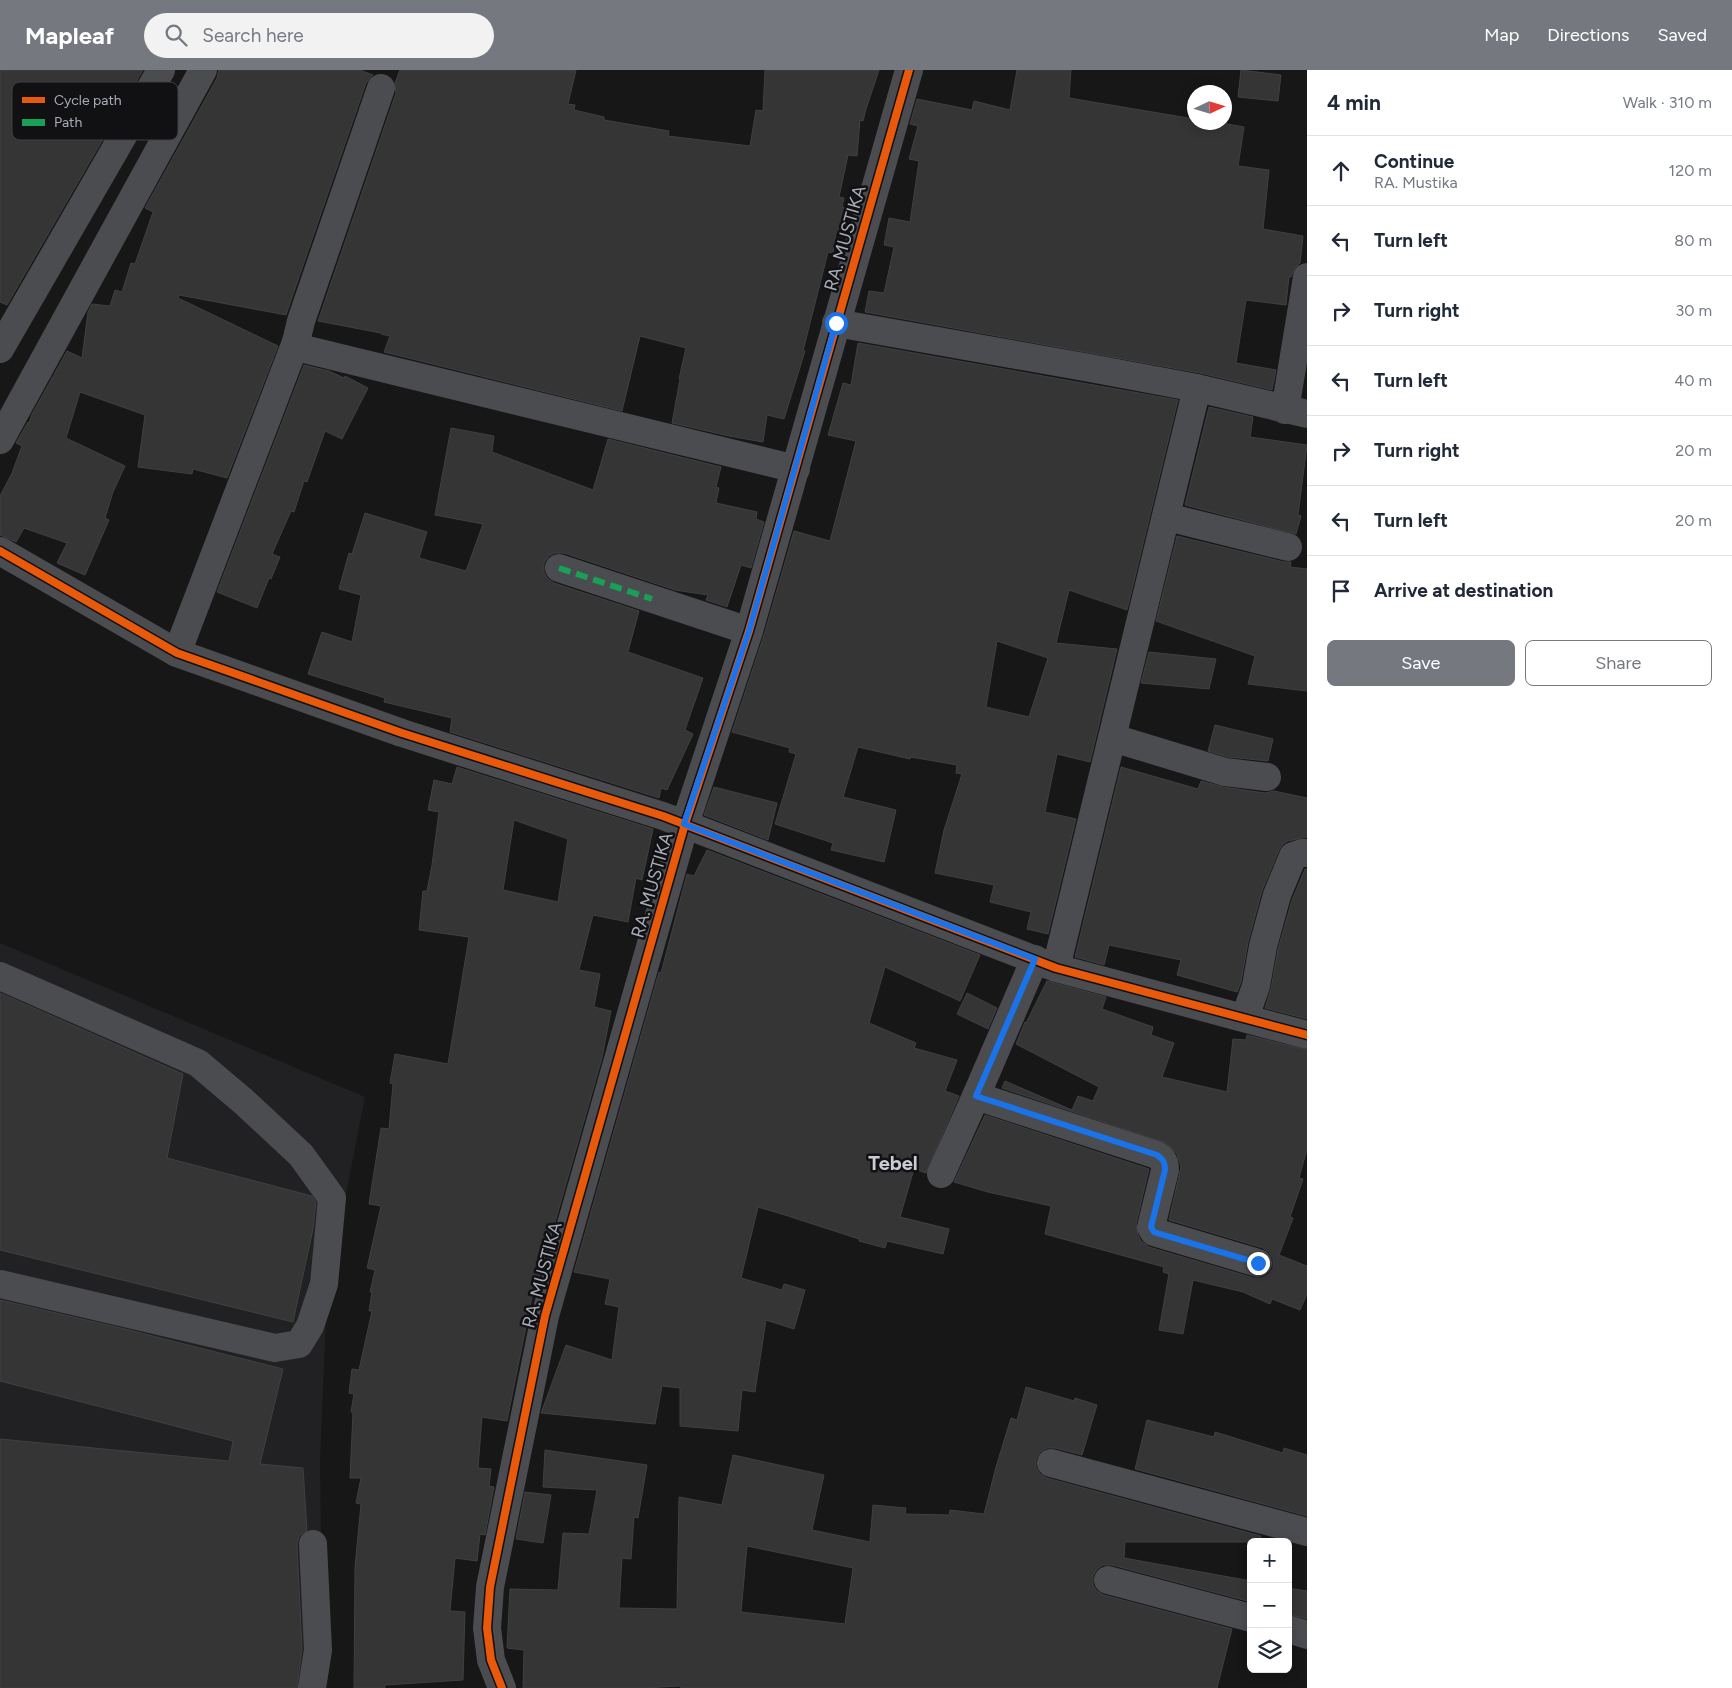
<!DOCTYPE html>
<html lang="en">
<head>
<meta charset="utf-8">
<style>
	:root { --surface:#fff; --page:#f2f2f3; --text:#1f2937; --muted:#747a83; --line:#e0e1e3; --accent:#767880 }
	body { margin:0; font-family:Figtree,sans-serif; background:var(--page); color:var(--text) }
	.controls { position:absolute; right:15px; bottom:15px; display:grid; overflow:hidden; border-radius:8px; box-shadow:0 2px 12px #0003 }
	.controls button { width:45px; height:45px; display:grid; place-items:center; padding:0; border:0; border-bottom:1px solid var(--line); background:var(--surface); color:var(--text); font:25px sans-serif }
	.compass { position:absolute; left:1187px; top:15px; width:45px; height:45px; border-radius:50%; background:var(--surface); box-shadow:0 2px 12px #0003; rotate:86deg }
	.stop { position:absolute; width:15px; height:15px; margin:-11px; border:4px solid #1a73e8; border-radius:50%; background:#fff }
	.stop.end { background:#1a73e8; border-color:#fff; box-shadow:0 1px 5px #0008 }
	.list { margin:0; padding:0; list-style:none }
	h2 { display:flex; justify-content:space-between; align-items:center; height:65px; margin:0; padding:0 20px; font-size:21px }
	h2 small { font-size:16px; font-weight:400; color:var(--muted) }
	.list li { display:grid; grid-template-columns:32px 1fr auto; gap:15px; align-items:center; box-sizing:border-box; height:70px; padding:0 20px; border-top:1px solid var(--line) }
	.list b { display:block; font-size:19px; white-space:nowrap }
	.list p { margin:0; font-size:16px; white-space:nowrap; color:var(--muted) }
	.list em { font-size:16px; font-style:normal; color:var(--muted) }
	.actions { display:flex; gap:10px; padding:15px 20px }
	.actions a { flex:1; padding:11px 0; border:1px solid var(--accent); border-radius:8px; text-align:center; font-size:18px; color:var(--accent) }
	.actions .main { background:var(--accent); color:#fff }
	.icon { flex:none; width:28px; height:28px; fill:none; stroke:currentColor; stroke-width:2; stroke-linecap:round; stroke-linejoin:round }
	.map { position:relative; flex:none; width:1307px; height:1618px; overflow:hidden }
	header { display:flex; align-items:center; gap:30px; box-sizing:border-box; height:70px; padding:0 25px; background:var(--accent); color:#fff }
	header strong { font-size:24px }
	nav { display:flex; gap:28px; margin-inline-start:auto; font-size:18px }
	.search { width:350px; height:45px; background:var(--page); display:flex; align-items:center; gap:12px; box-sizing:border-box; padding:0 18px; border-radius:28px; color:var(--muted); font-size:19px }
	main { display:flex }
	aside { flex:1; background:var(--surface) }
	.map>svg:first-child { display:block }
	.built { fill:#212123 }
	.building { fill:#353536; stroke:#3f4043; fill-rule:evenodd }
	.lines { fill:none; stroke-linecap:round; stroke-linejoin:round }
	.minor { stroke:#4b4c50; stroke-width:28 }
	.quiet { stroke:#1a9f57; stroke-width:6; stroke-dasharray:12 6; stroke-linecap:butt }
	.cycleway-casing { stroke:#111113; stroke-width:11 }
	.cycleway { stroke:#e8590c; stroke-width:8 }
	.route { stroke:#1a73e8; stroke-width:6 }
	.labels { text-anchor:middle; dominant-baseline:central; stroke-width:5; stroke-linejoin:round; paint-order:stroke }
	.street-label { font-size:18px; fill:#a9adb8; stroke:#111113 }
	.quarter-label { font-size:20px; font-weight:bold; fill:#c9ccd4; stroke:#111113 }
	.key { fill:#111113; stroke:#3f4045; stroke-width:1 }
	.key-label { font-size:14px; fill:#a9adb8 }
</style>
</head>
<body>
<header>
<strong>Mapleaf</strong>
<div class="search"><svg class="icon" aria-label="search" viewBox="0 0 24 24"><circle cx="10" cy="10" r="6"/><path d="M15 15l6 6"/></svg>Search here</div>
<nav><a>Map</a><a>Directions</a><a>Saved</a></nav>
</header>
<main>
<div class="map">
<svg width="1307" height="1618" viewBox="0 0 1307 1618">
	<rect width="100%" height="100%" fill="#171717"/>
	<path class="built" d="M 0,873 L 365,1027 L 327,1221 L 320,1389 L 321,1473 L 325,1618 L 0,1618 Z"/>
	<g class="building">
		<path d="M 0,0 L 143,0 L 7,235 L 0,232 Z"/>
		<path d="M 219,0 L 360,0 L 373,5 L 366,13 L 286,245 L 179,225 L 178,228 L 278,276 L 227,408 L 193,399 L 192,404 L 138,397 L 145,345 L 80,322 L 66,368 L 125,396 L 113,422 L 105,448 L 109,450 L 85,505 L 57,493 L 67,473 L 24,458 L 16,472 L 0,465 L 0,426 L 12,403 L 22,376 L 16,373 L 28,352 L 29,353 L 32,344 L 67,281 L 82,288 L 88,242 L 92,234 L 110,236 L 115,220 L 122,222 L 131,193 L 135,194 L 153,142 L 145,138 L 217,8 Z"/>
		<path d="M 400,0 L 576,0 L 568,34 L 575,35 L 574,40 L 604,47 L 604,50 L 669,61 L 668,66 L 750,76 L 756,40 L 763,41 L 765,0 L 879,0 L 866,39 L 863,51 L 860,50 L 857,86 L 848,85 L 839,127 L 844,128 L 842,137 L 848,138 L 843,165 L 836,163 L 833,183 L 828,182 L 803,281 L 805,281 L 784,349 L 767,345 L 763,372 L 729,366 L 672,353 L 680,309 L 679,309 L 686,278 L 640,266 L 622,341 L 384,282 L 390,266 L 381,264 L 381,263 L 318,251 L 396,23 L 395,13 Z"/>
		<path d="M 1017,0 L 1071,0 L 1069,28 L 1194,49 L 1194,52 L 1216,52 L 1244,57 L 1238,96 L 1269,100 L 1263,159 L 1303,166 L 1300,193 L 1295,198 L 1291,207 L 1289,207 L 1286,235 L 1246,230 L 1236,293 L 1276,300 L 1272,320 L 1200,303 L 865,242 L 869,221 L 884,223 L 894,177 L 884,175 L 889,148 L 910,152 L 919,91 L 909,89 L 918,56 L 910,54 L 917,29 L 972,40 L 974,31 L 1010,40 Z"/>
		<path d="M 1241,0 L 1281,5 L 1278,31 L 1238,27 Z"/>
		<path d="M 858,273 L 1178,330 L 1127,540 L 1069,520 L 1056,573 L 1117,579 L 1090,692 L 1057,684 L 1045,742 L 1076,749 L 1048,864 L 1027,859 L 1031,842 L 990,832 L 994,815 L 935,803 L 944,760 L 962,704 L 956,703 L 957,695 L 911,687 L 910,689 L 858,677 L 843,727 L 896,740 L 884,792 L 831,780 L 833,773 L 775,754 L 796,684 L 789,682 L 790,678 L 732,662 L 764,565 L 794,461 L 830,471 L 856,371 L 828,365 L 843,313 L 851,315 ZM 997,571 L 1048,588 L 1029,647 L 986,637 Z"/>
		<path d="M 304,295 L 329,301 L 344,308 L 345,306 L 368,318 L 342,369 L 325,361 L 307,412 L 304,411 L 294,442 L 291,441 L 272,484 L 280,487 L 271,509 L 269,508 L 257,538 L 217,522 Z"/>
		<path d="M 1209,337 L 1253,347 L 1250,367 L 1307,375 L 1298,445 L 1301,446 L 1296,464 L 1185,435 Z"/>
		<path d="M 451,358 L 494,366 L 492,382 L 593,420 L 608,369 L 721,397 L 716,417 L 719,418 L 716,433 L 757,442 L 756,449 L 764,452 L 751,498 L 741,495 L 727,537 L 706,530 L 708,525 L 675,520 L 564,483 L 555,483 L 549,486 L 544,493 L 544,502 L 547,508 L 554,513 L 639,541 L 628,582 L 703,608 L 685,660 L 693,664 L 667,720 L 661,718 L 659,728 L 450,662 L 452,648 L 384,632 L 385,628 L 308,604 L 322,562 L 352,572 L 361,525 L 339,519 L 349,483 L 352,484 L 365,443 L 427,462 L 419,488 L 466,501 L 483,454 L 435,445 Z"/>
		<path d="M 1177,466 L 1284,492 L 1291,492 L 1290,497 L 1307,499 L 1307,621 L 1248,614 L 1255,586 L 1156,551 Z"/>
		<path d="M 1149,582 L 1216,589 L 1209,619 L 1141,613 Z"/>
		<path d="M 1215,655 L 1273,669 L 1268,691 L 1228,687 L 1208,681 Z"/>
		<path d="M 457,697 L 653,759 L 642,810 L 636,808 L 628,852 L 593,845 L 579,900 L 600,904 L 594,937 L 611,941 L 602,988 L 538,1212 L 535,1212 L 507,1351 L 482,1347 L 478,1398 L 491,1399 L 489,1416 L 494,1417 L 485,1465 L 480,1464 L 477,1491 L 455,1488 L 450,1541 L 465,1542 L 463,1610 L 385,1615 L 385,1618 L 354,1618 L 355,1497 L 361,1434 L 356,1433 L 361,1408 L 350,1408 L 353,1342 L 351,1342 L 354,1324 L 349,1323 L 352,1299 L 359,1300 L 372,1241 L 369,1241 L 372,1222 L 370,1222 L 375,1200 L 367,1198 L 381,1136 L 369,1134 L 381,1058 L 389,1059 L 393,1014 L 390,1013 L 395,984 L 448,994 L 469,867 L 419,860 L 423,821 L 427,821 L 432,795 L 439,742 L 428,740 L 434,710 L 452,714 ZM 514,750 L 568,769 L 558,832 L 503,820 Z"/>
		<path d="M 1121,697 L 1198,719 L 1201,711 L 1223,717 L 1265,723 L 1274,721 L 1307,728 L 1307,767 L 1288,771 L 1283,774 L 1279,780 L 1262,821 L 1248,872 L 1241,912 L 1237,922 L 1177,905 L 1181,890 L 1109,875 L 1104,895 L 1075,887 Z"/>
		<path d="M 714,717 L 777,733 L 768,770 L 704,745 Z"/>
		<path d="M 707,780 L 980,885 L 960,931 L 885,897 L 869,953 L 916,973 L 914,978 L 957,990 L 945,1021 L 959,1026 L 926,1103 L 914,1099 L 900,1147 L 949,1159 L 943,1184 L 887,1171 L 885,1178 L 859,1171 L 859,1169 L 785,1145 L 758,1137 L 741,1208 L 782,1220 L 784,1214 L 805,1220 L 794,1259 L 766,1250 L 755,1322 L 742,1320 L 738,1361 L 680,1356 L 680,1318 L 662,1316 L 655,1354 L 541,1343 L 566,1275 L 612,1290 L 619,1237 L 605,1234 L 610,1209 L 574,1202 L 659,902 L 661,903 L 687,804 L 694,806 Z"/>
		<path d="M 1305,799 L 1307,799 L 1307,949 L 1265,938 L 1271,919 L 1278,879 L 1292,830 Z"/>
		<path d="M 1047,911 L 1106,927 L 1102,939 L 1153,957 L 1151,965 L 1174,973 L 1162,1007 L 1227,1022 L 1233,969 L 1246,970 L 1247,965 L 1307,980 L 1307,1079 L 1299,1108 L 1303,1109 L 1290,1147 L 1293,1148 L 1279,1185 L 1307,1196 L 1307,1224 L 1300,1240 L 1272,1229 L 1270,1234 L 1243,1222 L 1193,1210 L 1183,1264 L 1159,1260 L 1169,1204 L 1163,1202 L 1164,1197 L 1045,1164 L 1051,1136 L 988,1122 L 954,1112 L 985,1045 L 1149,1099 L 1136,1154 L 1138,1165 L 1141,1171 L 1149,1177 L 1254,1208 L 1262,1208 L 1269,1204 L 1273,1198 L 1273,1189 L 1269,1182 L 1263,1178 L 1169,1150 L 1181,1097 L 1177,1084 L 1166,1073 L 1002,1018 L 1005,1011 L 1072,1040 L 1078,1026 L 1093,1031 L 1099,1017 L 1016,974 L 1025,952 L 1026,953 Z"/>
		<path d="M 0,923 L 183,1004 L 167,1088 L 312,1126 L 316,1132 L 313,1159 L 293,1252 L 0,1180 Z"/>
		<path d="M 967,923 L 997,938 L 988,959 L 957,944 Z"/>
		<path d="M 0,1230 L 125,1259 L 283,1299 L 260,1394 L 303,1398 L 307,1460 L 299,1466 L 297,1475 L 302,1579 L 297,1618 L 0,1618 L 0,1369 L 229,1391 L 233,1371 L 0,1311 Z"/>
		<path d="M 1026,1317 L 1074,1331 L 1075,1328 L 1097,1335 L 1082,1385 L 1055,1378 L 1047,1378 L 1040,1382 L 1036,1389 L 1036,1397 L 1040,1404 L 1047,1408 L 1261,1466 L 1260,1472 L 1125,1472 L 1124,1488 L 1251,1511 L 1251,1532 L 1112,1495 L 1103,1495 L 1097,1499 L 1093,1506 L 1093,1515 L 1097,1521 L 1104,1525 L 1232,1559 L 1217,1618 L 681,1618 L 681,1616 L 642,1618 L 523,1618 L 524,1580 L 507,1578 L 510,1519 L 558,1520 L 563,1463 L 589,1464 L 597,1420 L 543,1417 L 545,1380 L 647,1395 L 638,1448 L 634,1447 L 631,1489 L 622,1488 L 619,1538 L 677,1539 L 679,1427 L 722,1435 L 733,1385 L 824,1405 L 812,1460 L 870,1472 L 873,1435 L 906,1438 L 905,1444 L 949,1445 L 950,1440 L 984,1444 L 996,1397 L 1011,1348 L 1017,1350 ZM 747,1476 L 853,1498 L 845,1554 L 741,1542 Z"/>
		<path d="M 1147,1350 L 1214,1367 L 1215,1362 L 1283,1383 L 1284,1378 L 1307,1385 L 1307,1446 L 1135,1399 Z"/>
		<path d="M 525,1422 L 551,1425 L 543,1473 L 516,1469 Z"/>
		<path d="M 1288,1518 L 1307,1521 L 1307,1549 L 1288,1544 Z"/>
	</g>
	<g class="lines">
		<g class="minor">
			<path d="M 381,18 L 301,251 L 296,272 L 304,279 L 796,399"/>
			<path d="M 836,253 L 1090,298 L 1197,318 L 1307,344"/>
			<path d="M 0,279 L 161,0"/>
			<path d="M 1285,340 L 1307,207"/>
			<path d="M 0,370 L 203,0"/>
			<path d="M 1167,447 L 1288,477"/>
			<path d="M 0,481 L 177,583 L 402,663 L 663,746 L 1056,898 L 1307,965"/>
			<path d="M 559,498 L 749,561"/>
			<path d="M 177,583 L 296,272"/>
			<path d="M 1113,668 L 1225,702 L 1267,707"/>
			<path d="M 1056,898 L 1197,318"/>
			<path d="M 0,906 L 198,993 L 243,1031 L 301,1085 L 332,1128 L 324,1214 L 310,1256 L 299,1274 L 275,1278 L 0,1214"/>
			<path d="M 1245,947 L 1256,916 L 1263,876 L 1277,825 L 1293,786 L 1302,783 L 1307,783"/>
			<path d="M 976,1026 L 1157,1085 C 1164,1090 1165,1093 1165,1100 L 1151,1157 L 1154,1162 L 1258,1193"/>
			<path d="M 941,1104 L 976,1026 L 1035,889"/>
			<path d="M 1051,1393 L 1307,1462"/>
			<path d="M 1108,1510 L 1251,1548"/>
			<path d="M 1288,1559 L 1307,1565"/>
			<path d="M 312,1618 L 318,1580 L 313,1474"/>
			<path d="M 502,1618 L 491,1590 L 487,1558 L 490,1517 L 545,1246 L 685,754 L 749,561 L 909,0"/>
		</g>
		<path class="quiet" d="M 559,498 L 652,529"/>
		<g class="cycleway-casing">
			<g id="cycleway">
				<path d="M 0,481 L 177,583 L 402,663 L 663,746 L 1056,898 L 1307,965"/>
				<path d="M 502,1618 L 491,1590 L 487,1558 L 490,1517 L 545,1246 L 685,754 L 749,561 L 909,0"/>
			</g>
		</g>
		<use href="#cycleway" class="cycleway"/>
	</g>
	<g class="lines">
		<path class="route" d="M 836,253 L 749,561 L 684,754 L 1035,889 L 976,1026 L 1157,1085 C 1164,1090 1165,1093 1165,1100 L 1151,1157 L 1154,1162 L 1258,1193"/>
	</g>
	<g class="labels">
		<g class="street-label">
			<text transform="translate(845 168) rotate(-74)">RA. MUSTIKA</text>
			<text transform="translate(652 815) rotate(-74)">RA. MUSTIKA</text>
			<text transform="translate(542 1205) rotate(-75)">RA. MUSTIKA</text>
		</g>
		<g class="quarter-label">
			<text x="893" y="1093">Tebel</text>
		</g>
	</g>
	<rect x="12" y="12" width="166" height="58" rx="8" class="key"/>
	<rect x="22" y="27" width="23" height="6" fill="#e8590c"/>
	<rect x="22" y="49" width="23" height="7" fill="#1a9f57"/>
	<g class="key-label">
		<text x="54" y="35">Cycle path</text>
		<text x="54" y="57">Path</text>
	</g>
</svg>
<div class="controls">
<button>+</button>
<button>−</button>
<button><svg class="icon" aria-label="layers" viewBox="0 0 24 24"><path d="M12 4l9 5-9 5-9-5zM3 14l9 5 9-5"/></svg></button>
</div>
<svg class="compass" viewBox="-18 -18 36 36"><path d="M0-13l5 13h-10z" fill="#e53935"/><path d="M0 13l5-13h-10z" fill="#747a83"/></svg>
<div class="stop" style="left:836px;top:253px"></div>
<div class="stop end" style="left:1258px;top:1193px"></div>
</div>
<aside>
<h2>4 min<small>Walk · 310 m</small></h2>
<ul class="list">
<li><svg class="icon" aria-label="ahead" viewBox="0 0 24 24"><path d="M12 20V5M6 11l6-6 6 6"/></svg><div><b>Continue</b><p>RA. Mustika</p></div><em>120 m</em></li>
<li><svg class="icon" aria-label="left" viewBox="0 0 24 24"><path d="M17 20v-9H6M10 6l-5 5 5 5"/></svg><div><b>Turn left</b></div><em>80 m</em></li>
<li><svg class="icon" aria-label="right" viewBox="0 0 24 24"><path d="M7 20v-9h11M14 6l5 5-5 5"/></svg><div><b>Turn right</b></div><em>30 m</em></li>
<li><svg class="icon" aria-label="left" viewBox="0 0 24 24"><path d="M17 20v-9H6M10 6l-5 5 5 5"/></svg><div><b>Turn left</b></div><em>40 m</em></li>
<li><svg class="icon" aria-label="right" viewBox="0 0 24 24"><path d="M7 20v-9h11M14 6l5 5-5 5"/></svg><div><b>Turn right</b></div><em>20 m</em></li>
<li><svg class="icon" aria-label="left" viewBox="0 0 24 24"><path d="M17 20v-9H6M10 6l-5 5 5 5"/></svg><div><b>Turn left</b></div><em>20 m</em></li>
<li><svg class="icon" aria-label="arrive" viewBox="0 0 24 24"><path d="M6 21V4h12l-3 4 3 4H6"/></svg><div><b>Arrive at destination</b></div></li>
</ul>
<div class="actions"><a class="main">Save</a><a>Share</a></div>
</aside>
</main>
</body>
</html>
